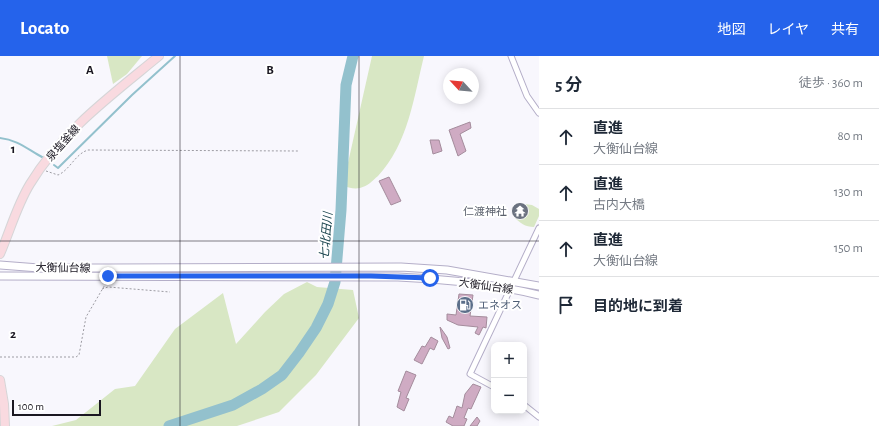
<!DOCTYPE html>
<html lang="ja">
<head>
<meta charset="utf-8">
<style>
	:root { --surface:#fff; --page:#f6f6f7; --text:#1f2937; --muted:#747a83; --line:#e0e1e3; --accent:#2563eb }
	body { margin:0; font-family:"Alegreya Sans","Noto Sans JP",sans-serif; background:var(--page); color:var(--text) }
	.controls { position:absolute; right:12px; bottom:12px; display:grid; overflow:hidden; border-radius:8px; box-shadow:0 2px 10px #0003 }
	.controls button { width:36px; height:36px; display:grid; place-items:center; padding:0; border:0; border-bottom:1px solid var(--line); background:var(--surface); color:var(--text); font:20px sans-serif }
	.compass { position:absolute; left:443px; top:12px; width:36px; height:36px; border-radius:50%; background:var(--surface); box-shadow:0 2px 10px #0003; rotate:296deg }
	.scale { position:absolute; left:12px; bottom:10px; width:89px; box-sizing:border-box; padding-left:4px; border:2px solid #1a1721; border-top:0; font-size:11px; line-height:14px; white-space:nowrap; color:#1a1721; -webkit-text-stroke:3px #fff; paint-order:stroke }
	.stop { position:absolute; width:12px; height:12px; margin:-9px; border:3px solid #2563eb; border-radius:50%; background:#fff }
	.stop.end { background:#2563eb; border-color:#fff; box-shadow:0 1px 4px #0008 }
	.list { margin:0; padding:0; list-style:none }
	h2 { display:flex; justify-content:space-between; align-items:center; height:52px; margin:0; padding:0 16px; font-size:17px }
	h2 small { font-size:13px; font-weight:400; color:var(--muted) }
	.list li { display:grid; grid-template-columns:26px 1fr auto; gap:12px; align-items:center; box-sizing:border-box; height:56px; padding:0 16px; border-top:1px solid var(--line) }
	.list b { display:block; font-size:15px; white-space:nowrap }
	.list p { margin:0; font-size:13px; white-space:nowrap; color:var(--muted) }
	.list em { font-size:13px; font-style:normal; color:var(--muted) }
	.icon { flex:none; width:22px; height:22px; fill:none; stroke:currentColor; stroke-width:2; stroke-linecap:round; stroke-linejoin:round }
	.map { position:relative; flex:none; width:539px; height:370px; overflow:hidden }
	header { display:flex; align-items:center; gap:24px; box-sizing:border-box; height:56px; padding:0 20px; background:var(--accent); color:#fff }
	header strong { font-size:19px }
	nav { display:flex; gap:22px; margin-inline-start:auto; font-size:14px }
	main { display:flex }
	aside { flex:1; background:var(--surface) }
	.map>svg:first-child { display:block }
	.green { fill:#d8e7c4 }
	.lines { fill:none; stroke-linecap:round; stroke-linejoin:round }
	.stream { stroke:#93c1cd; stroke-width:2 }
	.river { stroke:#93c1cd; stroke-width:11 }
	.building { fill:#cfabc3; stroke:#a48c9c }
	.minor-casing { stroke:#b4aec8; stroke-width:7 }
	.secondary-casing { stroke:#b4aec8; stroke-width:9 }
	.primary-casing { stroke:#d6d5d7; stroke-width:10 }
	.path { stroke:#9d9ca3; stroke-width:1; stroke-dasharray:2 2; stroke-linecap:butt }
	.minor { stroke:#fff; stroke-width:5 }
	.secondary { stroke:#fff; stroke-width:7 }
	.primary { stroke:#f9dae0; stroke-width:8 }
	.route { stroke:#2563eb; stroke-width:5 }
	.grid { fill:none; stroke:#1a1721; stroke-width:1; stroke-opacity:0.55 }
	.labels { text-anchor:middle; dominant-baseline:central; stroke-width:4; stroke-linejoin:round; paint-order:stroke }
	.street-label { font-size:11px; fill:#1a1721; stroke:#fff }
	.worship-label { font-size:11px; fill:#5b616d; stroke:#fff; text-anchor:end }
	.service-label { font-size:11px; fill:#4e5e75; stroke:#fff; text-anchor:start }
	.water-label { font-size:12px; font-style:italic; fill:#16414a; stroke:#fff }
	.grid-label { font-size:13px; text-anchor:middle; font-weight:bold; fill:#1a1721; stroke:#fff; stroke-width:4; stroke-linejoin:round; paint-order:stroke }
</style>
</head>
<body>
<header>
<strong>Locato</strong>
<nav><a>地図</a><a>レイヤ</a><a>共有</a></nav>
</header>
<main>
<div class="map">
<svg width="539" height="370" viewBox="0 0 539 370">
	<rect width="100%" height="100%" fill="#f8f7fd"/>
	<g class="green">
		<path d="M 107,0 L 142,0 L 127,18 L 113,28 Z"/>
		<path d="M 372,0 L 424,0 C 414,41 408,88 378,120 C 372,125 368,130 360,132 C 355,133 347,132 343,129 Z"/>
		<path d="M 524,148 L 532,149 L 539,153 L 539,160 L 534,171 C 525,171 520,167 514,161 L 517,150 Z"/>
		<path d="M 307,226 L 317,231 L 353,234 L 359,262 L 316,319 L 279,356 L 237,370 L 52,370 L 76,364 L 115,333 L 135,330 L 175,273 L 223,237 L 236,288 L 265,256 L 284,238 Z"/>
	</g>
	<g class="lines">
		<g class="stream">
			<path d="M 0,82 C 18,84 27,93 42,101"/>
			<path d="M 54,109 L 58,112 L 132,39 L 175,0"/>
		</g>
		<path class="river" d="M 169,370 L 233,349 L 262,333 L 282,319 L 299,297 L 316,272 L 328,248 L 335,226 L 341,154 L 346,29 L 353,0"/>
	</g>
	<g class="building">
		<path d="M 470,66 L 471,72 L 460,78 L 466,95 L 458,100 L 449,74 Z"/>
		<path d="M 430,84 L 439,84 L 442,95 L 433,98 Z"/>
		<path d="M 389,121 L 401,145 L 391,149 L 379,125 Z"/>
		<path d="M 459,238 L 473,239 L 470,260 L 487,261 L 486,272 L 483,271 L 479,279 L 475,277 L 478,271 L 458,269 L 447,264 L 447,258 L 456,259 Z"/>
		<path d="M 440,271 L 447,281 L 450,292 L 448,293 L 442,282 Z"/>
		<path d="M 431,281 L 438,285 L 434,294 L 430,292 L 422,308 L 414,304 L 422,290 L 425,291 Z"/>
		<path d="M 406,315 L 416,319 L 406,342 L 409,343 L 404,355 L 397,351 L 401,336 L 398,335 Z"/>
		<path d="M 473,328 L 481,331 L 471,353 L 468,352 L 464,362 L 467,363 L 464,370 L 453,370 L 446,366 L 449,360 L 453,362 L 457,350 L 462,352 L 465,338 Z"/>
		<path d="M 477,361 L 480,365 L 477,370 L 470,370 Z"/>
	</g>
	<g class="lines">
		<g class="minor-casing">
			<g id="minor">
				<path d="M 511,0 L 527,40 L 539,57"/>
				<path d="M 494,331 L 470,318 L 539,172"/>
				<path d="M 524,349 L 539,361"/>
			</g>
		</g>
		<g class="secondary-casing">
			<g id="secondary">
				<path d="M 0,209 L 39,212 L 108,212 L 401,211 L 447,214 L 539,230"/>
				<path d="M 0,220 L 398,221 C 445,223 493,228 539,239"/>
			</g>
		</g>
		<g class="primary-casing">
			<g id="primary">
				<path d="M 0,198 C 10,175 17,149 30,128 C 61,76 113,38 159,0"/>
				<path d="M 0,324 L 4,348 L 5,370"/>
			</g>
		</g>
		<g class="path">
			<path d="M 46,115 L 58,119 C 70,114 75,98 88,94 L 298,95"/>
			<path d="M 102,233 L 108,231 L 170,236"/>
			<path d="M 0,301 L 76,301 L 79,299 L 86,261 L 106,227"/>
		</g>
		<use href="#minor" class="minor"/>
		<use href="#secondary" class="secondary"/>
		<use href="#primary" class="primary"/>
	</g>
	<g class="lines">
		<path class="route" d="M 108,220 L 371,220 L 430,222"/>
	</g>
	<path class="grid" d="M 180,0 L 180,370M 359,0 L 359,370M 0,185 L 539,185"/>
	<defs>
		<g id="temple-disc" transform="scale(0.9)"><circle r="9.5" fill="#6b7280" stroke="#fff"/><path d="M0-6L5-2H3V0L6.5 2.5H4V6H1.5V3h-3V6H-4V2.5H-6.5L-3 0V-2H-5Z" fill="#fff"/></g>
		<g id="fuel-disc" transform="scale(0.9)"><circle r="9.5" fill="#5c6f8a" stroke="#fff"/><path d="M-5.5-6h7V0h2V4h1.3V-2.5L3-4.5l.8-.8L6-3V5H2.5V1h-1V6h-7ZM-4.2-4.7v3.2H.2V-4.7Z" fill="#fff"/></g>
	</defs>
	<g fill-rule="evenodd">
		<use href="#temple-disc" x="520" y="155"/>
		<use href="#fuel-disc" x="465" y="249"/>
	</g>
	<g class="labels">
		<g class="street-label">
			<text transform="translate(63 87) rotate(-48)">泉塩釜線</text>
			<text transform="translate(63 212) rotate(1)">大衡仙台線</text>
			<text transform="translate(486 230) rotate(8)">大衡仙台線</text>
		</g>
		<g class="worship-label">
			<text x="507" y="155">仁渡神社</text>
		</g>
		<g class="service-label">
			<text x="478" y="249">エネオス</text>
		</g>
		<g class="water-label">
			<text transform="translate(326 180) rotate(-85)">七北田川</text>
		</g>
	</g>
	<g class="grid-label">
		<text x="90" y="18">A</text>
		<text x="270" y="18">B</text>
		<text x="13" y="97">1</text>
		<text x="13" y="282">2</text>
	</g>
</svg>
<div class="controls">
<button>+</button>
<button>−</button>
</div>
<svg class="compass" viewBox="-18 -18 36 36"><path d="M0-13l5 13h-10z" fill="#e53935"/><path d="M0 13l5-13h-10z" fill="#747a83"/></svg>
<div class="scale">100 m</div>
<div class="stop" style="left:430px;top:222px"></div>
<div class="stop end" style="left:108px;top:220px"></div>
</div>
<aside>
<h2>5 分<small>徒歩 · 360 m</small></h2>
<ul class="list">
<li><svg class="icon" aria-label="ahead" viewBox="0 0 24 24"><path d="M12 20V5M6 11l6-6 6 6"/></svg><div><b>直進</b><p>大衡仙台線</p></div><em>80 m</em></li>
<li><svg class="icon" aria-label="ahead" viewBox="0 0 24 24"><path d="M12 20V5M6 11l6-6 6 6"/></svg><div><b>直進</b><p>古内大橋</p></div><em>130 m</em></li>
<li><svg class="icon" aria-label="ahead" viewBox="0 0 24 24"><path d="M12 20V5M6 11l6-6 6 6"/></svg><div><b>直進</b><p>大衡仙台線</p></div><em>150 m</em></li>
<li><svg class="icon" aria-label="arrive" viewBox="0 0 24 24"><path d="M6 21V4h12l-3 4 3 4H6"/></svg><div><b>目的地に到着</b></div></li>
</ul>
</aside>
</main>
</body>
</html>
